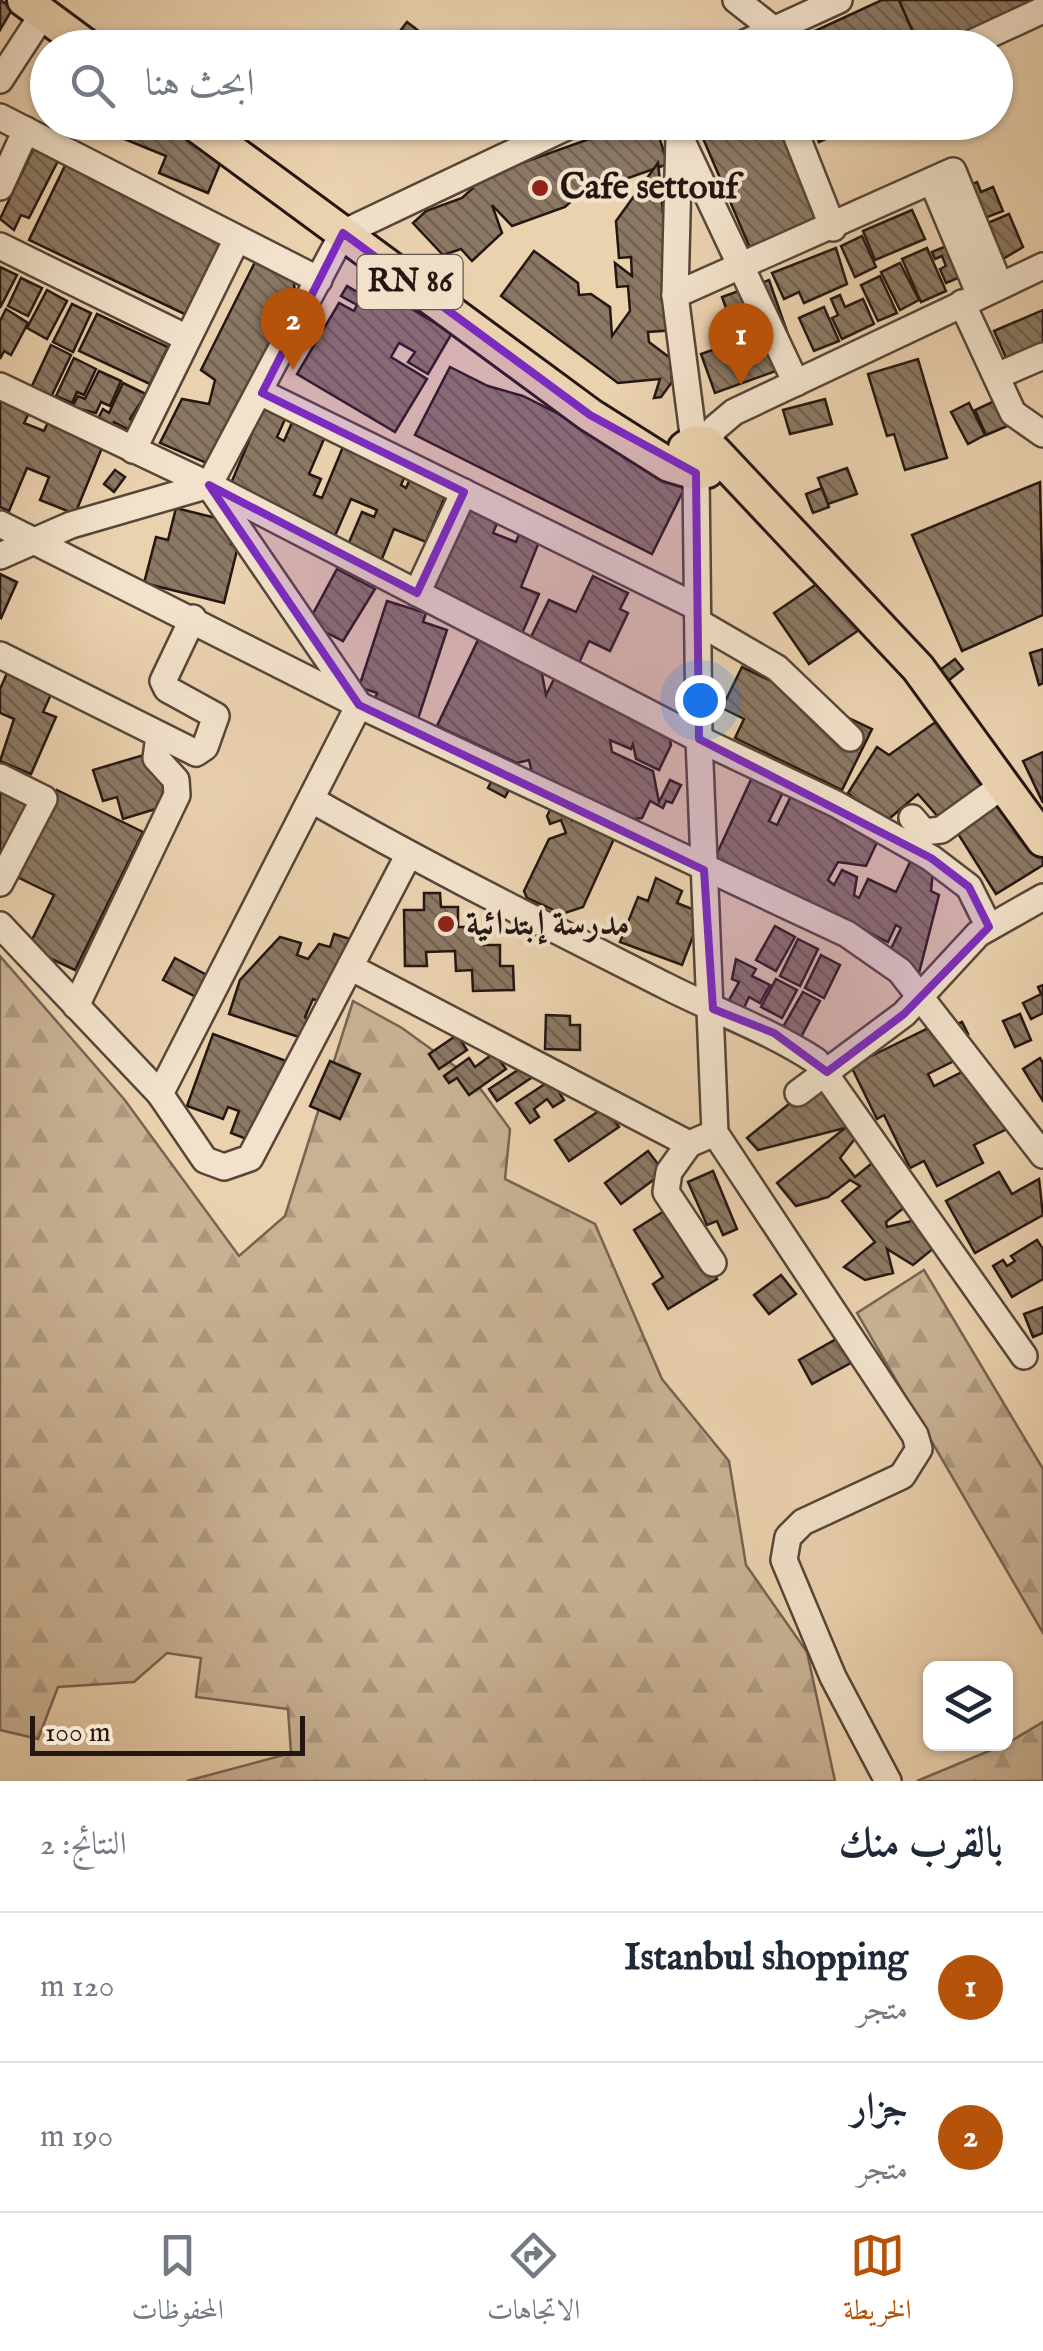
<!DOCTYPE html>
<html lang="ar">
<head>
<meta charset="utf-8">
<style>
	:root { --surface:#fff; --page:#f2f2f3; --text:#1f2937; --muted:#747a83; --line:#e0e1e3; --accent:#b45309 }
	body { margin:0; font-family:"IM FELL English",Amiri,serif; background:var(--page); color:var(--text); direction:rtl }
	.controls { position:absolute; right:30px; bottom:30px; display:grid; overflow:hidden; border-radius:15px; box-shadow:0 2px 8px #0004 }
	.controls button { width:90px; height:90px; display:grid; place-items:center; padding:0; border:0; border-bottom:2px solid var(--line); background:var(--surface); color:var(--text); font:50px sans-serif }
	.scale { position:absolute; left:30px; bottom:25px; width:275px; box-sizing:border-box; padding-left:10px; border:5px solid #241712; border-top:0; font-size:28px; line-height:35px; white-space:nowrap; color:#241712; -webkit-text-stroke:8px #f2e2cb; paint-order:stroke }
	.you { position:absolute; left:700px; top:700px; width:35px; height:35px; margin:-25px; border:8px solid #fff; border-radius:50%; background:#1a73e8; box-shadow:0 0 0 15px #1a73e833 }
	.badge { display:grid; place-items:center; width:65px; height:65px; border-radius:50%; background:var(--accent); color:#fff; font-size:32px; font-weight:700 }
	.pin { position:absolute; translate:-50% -82px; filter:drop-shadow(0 2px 5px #0008) }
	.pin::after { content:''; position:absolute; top:52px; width:35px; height:30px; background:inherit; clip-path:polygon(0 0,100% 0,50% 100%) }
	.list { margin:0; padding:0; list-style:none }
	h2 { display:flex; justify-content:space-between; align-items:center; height:130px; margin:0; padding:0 40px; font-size:42px }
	h2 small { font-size:32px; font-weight:400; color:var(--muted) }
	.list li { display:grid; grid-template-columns:65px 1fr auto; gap:30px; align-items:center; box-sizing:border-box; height:150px; padding:0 40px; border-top:2px solid var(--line) }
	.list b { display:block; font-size:38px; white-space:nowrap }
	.list p { margin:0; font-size:32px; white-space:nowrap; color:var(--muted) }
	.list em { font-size:32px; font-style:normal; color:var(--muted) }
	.icon { flex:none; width:55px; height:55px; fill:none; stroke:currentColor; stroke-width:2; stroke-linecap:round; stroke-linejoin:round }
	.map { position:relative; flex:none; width:1043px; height:1781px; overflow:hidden; direction:ltr }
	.search { position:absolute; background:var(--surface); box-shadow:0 2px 8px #0004; left:30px; right:30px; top:30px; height:110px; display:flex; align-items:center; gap:25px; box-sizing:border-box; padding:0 35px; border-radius:55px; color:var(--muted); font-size:38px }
	.sheet { height:430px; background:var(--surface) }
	nav { display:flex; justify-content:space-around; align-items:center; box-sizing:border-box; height:140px; border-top:2px solid var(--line); background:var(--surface); font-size:28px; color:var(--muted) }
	nav a { display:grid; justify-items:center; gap:5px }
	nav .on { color:var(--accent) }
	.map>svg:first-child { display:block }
	.forest { fill:url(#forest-firs); stroke:#766453; stroke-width:2.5 }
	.building { fill:url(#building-back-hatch); stroke:#241712; stroke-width:2.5 }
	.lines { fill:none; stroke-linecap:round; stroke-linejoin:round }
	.minor-casing { stroke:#564639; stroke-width:30 }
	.major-casing { stroke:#241712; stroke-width:38 }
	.minor { stroke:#f2e2cb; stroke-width:25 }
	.major { stroke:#ebd2af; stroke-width:32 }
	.marked { fill:#7b2cbf; fill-opacity:0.2; stroke:#7b2cbf; stroke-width:8; stroke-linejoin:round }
	.poi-dot { fill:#8f2418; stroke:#f2e2cb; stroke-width:4 }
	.labels { text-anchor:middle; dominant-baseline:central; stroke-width:8; stroke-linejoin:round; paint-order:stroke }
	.shield { fill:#f2e2cb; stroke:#62544a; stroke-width:2.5 }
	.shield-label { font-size:32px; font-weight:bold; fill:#241712 }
	.poi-label { font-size:35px; font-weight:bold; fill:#241712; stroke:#f2e2cb; text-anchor:start }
</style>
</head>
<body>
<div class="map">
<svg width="1043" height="1781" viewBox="0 0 1043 1781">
	<defs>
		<pattern id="forest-firs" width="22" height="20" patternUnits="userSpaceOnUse" patternTransform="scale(2.5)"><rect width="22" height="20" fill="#c9b294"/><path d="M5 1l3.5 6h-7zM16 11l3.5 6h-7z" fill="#ac987f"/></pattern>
		<pattern id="building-back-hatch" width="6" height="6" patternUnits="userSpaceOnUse" patternTransform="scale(2.5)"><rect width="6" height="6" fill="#8b7864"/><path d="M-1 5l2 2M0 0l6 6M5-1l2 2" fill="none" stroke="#716151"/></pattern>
	</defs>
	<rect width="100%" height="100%" fill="#ebd2af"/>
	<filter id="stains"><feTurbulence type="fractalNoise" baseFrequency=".002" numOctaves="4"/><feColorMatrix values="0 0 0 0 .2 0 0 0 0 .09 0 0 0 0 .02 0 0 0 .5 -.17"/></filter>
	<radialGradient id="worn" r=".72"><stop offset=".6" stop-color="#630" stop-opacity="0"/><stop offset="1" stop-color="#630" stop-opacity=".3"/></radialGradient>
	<g class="forest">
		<path d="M 0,956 L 124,1099 L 239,1256 L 285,1216 L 353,1001 L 402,1028 L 474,1080 L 510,1129 L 505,1179 L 595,1224 L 662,1379 L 729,1461 L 746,1565 L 807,1652 L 835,1781 L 187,1781 L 291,1753 L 288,1709 L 196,1697 L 201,1658 L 167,1653 L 134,1682 L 58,1687 L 38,1739 L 0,1730 Z"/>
		<path d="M 924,1270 L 1043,1469 L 1043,1633 L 857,1313 Z"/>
		<path d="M 1043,1722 L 1043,1781 L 917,1781 L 1006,1744 Z"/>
	</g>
	<g class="building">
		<path d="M 0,0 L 13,8 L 0,30 Z"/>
		<path d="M 882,0 L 899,0 L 920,48 L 778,48 Z"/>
		<path d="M 899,0 L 1043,0 L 1043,5 L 948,48 L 920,48 Z"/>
		<path d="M 407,22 L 441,48 L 387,48 Z"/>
		<path d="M 83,122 L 167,122 L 227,147 L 208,193 L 159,173 L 166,156 Z"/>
		<path d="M 308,122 L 340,122 L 328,138 Z"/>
		<path d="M 637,122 L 648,122 L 653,135 L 658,134 L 668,164 L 577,196 L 565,207 L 512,226 L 492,205 L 502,233 L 472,261 L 461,249 L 443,255 L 413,223 L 426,211 L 462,198 L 473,188 L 471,181 Z"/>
		<path d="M 696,122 L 778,122 L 824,224 L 753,255 Z"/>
		<path d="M 811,122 L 864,122 L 819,142 Z"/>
		<path d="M 39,137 L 64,149 L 29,218 L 21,215 L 14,230 L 0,219 Z"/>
		<path d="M 73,149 L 228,237 L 193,318 L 29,240 Z"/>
		<path d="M 658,163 L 675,330 L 648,332 L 649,342 L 670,358 L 672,382 L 661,397 L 654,398 L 660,379 L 618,383 L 501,296 L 534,251 L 578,283 L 579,295 L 591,294 L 610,307 L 612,336 L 630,311 L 628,286 L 617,287 L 615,263 L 632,276 L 631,257 L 619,258 L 616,221 Z"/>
		<path d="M 977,182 L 981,192 L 993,187 L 1003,211 L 977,221 L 964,187 Z"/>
		<path d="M 912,210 L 925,239 L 875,260 L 863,231 Z"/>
		<path d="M 1009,214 L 1023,247 L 998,262 L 981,226 Z"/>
		<path d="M 862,236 L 876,267 L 855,277 L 841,246 Z"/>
		<path d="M 954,243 L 967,274 L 946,283 L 940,269 L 946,266 L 942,256 L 935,259 L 932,252 Z"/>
		<path d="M 836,248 L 847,284 L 804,303 L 799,292 L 784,299 L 772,273 Z"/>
		<path d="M 927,248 L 946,291 L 921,302 L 902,259 Z"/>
		<path d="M 260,252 L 300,271 L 294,284 L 297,312 L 211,465 L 160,443 L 182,399 L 209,404 L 215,380 L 201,370 Z"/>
		<path d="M 900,263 L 919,300 L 900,310 L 881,272 Z"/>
		<path d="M 0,267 L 17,275 L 0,308 Z"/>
		<path d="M 880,276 L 897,313 L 878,321 L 861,285 Z"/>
		<path d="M 21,278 L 42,288 L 28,316 L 8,306 Z"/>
		<path d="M 769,280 L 798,363 L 715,393 L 701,354 L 738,341 L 722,297 Z"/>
		<path d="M 366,282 L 452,333 L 428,374 L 408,362 L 415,352 L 399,343 L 391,357 L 427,379 L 395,432 L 297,374 L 339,303 L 354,311 L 357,305 L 341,296 L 347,286 L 359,293 Z"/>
		<path d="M 47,290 L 67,301 L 47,339 L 27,328 Z"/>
		<path d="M 840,295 L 845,307 L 863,299 L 874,324 L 842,339 L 832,318 L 838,315 L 831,299 Z"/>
		<path d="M 72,304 L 91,313 L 73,352 L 53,342 Z"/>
		<path d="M 824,307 L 839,341 L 814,351 L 799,318 Z"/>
		<path d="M 6,309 L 28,323 L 11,355 L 4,351 L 0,359 L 0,321 Z"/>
		<path d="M 1043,310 L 1043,347 L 1008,362 L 994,331 Z"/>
		<path d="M 97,314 L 168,347 L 150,384 L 79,351 Z"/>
		<path d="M 51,345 L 71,355 L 51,397 L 31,388 Z"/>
		<path d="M 74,358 L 96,369 L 84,395 L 77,392 L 72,403 L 56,396 Z"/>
		<path d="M 918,359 L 947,458 L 905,470 L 894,434 L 887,436 L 868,374 Z"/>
		<path d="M 450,367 L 488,386 L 523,396 L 616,443 L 685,487 L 652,554 L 415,435 Z"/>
		<path d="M 99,371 L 121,381 L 110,406 L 101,402 L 96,413 L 72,407 L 78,396 L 85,399 Z"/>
		<path d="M 123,383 L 146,394 L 130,419 L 133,421 L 129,430 L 114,422 L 112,429 L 96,422 L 103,409 L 109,413 Z"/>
		<path d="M 1001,398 L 1012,424 L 986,435 L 975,410 Z"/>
		<path d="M 825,399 L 832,424 L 790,434 L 783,410 Z"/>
		<path d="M 0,401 L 29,413 L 24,423 L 44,431 L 49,420 L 104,443 L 75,514 L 40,500 L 49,477 L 27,468 L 9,511 L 0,507 Z"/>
		<path d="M 969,403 L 985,435 L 968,444 L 951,412 Z"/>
		<path d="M 263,407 L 286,417 L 277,437 L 284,441 L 294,418 L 327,432 L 309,474 L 321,479 L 314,495 L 322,498 L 347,437 L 408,469 L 401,485 L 406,488 L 413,472 L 449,487 L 426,542 L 394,529 L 381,561 L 347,547 L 362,512 L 374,517 L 377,510 L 351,499 L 334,538 L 227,493 Z"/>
		<path d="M 847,468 L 857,494 L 828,504 L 818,478 Z"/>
		<path d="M 115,470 L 125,477 L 114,492 L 104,484 Z"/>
		<path d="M 1040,482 L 1043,615 L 962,651 L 912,535 Z"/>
		<path d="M 822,488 L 829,507 L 813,513 L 806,494 Z"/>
		<path d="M 463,507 L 498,521 L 493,533 L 516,542 L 519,534 L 539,542 L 521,587 L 539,594 L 521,636 L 510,631 L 512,626 L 428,592 Z"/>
		<path d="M 176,508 L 236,523 L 231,544 L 238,546 L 224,603 L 144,583 L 156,537 L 168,540 Z"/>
		<path d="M 337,569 L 375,589 L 343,641 L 308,623 Z"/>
		<path d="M 0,574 L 17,582 L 1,618 L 0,617 Z"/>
		<path d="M 593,576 L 628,593 L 620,609 L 628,613 L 610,651 L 589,641 L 578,665 L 529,641 L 549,600 L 576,612 Z"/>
		<path d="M 827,577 L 862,628 L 809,664 L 774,613 Z"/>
		<path d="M 387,601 L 426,613 L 423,622 L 447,630 L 417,722 L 372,707 L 377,693 L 359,687 Z"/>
		<path d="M 484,639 L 539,658 L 546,695 L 556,675 L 668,727 L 671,745 L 659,770 L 636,759 L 633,744 L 631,749 L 610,740 L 612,752 L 653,771 L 659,802 L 670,780 L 681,785 L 672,803 L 666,801 L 663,808 L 650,801 L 642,818 L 634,819 L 533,777 L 529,760 L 517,763 L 437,726 L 478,640 Z"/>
		<path d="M 1043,649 L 1043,683 L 1039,685 L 1030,653 Z"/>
		<path d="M 14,657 L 59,677 L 43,712 L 56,717 L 31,774 L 0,761 L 14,719 L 0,713 L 0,689 Z"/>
		<path d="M 955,659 L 963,669 L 948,681 L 940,670 Z"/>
		<path d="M 742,667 L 872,729 L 842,790 L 735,738 L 744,719 L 722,708 Z"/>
		<path d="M 954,709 L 991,779 L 940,819 L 918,794 L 883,824 L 848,793 L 877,747 L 889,755 Z"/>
		<path d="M 164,749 L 172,804 L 123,819 L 117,797 L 103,801 L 93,770 Z"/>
		<path d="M 1043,752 L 1043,803 L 1023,761 Z"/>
		<path d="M 496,772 L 514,781 L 505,797 L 488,788 Z"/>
		<path d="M 754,773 L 785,788 L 769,821 L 777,825 L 791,796 L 879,838 L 866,866 L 838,862 L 828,880 L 834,885 L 842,870 L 857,877 L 854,895 L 859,898 L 868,879 L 896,892 L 911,860 L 933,871 L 931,891 L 939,895 L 919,973 L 886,959 L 901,928 L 896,925 L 888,942 L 714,860 Z"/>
		<path d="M 0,787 L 29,800 L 0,862 Z"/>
		<path d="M 1023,788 L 1043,819 L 1043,865 L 996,894 L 955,829 Z"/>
		<path d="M 57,790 L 143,832 L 75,970 L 28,948 L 54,895 L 15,876 Z"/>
		<path d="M 564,800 L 572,821 L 603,810 L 613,841 L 583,907 L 562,914 L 527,898 L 524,891 L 549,839 L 566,833 L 561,820 L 550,824 L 547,816 L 553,804 Z"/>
		<path d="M 656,878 L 682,891 L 677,903 L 702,913 L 682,965 L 620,942 L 638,897 L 648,901 Z"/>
		<path d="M 424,893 L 440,893 L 441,907 L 458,907 L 458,927 L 483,927 L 484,945 L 500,945 L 500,966 L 513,966 L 514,990 L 473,991 L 472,970 L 456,971 L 455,951 L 426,952 L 427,966 L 405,966 L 404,910 L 424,910 Z"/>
		<path d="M 775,926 L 795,937 L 776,971 L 756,960 Z"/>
		<path d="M 334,934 L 360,942 L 326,1004 L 313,999 L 305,1017 L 312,1024 L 299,1037 L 229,1014 L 240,980 L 280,937 L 301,943 L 297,955 L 308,959 L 319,944 L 330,947 Z"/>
		<path d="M 798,939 L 818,949 L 800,986 L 780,976 Z"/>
		<path d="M 821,955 L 840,965 L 824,998 L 805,988 Z"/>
		<path d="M 175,958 L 216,980 L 204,1001 L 163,980 Z"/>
		<path d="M 736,959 L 756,969 L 752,976 L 770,985 L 760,1003 L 749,997 L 743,1010 L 728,1002 L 739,982 L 732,979 Z"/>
		<path d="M 776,979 L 797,990 L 782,1018 L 761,1007 Z"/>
		<path d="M 1043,985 L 1043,1013 L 1031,1019 L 1023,1003 L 1041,994 L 1038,987 Z"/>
		<path d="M 803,992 L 820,1001 L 801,1037 L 783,1027 Z"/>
		<path d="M 1020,1014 L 1031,1040 L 1015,1047 L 1003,1021 Z"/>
		<path d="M 546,1015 L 570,1016 L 570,1025 L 580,1025 L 580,1050 L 545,1049 Z"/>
		<path d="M 949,1018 L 953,1026 L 962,1022 L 968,1034 L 959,1038 L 968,1054 L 928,1074 L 934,1086 L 974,1066 L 1007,1129 L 974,1145 L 983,1163 L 937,1186 L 924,1161 L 910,1168 L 884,1115 L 877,1119 L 851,1066 Z"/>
		<path d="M 213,1034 L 297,1065 L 257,1143 L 231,1133 L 239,1111 L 228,1107 L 223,1119 L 187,1106 Z"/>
		<path d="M 457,1035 L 467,1050 L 439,1069 L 429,1054 Z"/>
		<path d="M 494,1053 L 506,1069 L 469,1095 L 457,1078 L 449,1083 L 444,1076 L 469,1058 L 475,1067 Z"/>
		<path d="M 1040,1058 L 1043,1063 L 1043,1101 L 1023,1069 Z"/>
		<path d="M 330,1061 L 360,1074 L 340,1119 L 310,1106 Z"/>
		<path d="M 524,1066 L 531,1078 L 497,1101 L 489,1089 Z"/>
		<path d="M 827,1073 L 867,1123 L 840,1158 L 855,1177 L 887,1151 L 902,1176 L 892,1192 L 914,1187 L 920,1195 L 886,1222 L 887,1227 L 920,1219 L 934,1248 L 913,1265 L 887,1249 L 893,1273 L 865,1280 L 844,1267 L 875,1242 L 842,1201 L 860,1186 L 850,1180 L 828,1197 L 796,1206 L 777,1183 L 845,1128 L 758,1150 L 747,1138 Z"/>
		<path d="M 551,1080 L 564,1100 L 553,1107 L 547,1099 L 534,1109 L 539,1117 L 530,1123 L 516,1103 Z"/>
		<path d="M 605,1107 L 619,1127 L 569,1161 L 555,1140 Z"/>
		<path d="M 648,1151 L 664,1172 L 621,1204 L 605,1183 Z"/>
		<path d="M 713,1171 L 737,1229 L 723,1235 L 717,1221 L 707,1225 L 688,1182 Z"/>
		<path d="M 999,1172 L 1012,1194 L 1039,1179 L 1043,1215 L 975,1253 L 946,1201 Z"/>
		<path d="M 685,1198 L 698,1218 L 689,1224 L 694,1241 L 717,1279 L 668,1309 L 653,1284 L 663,1277 L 634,1230 Z"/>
		<path d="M 1037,1240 L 1043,1249 L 1043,1279 L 1012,1297 L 993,1266 L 1003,1260 L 1007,1266 L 1015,1261 L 1011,1256 Z"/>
		<path d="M 781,1275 L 796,1294 L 769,1314 L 754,1295 Z"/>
		<path d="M 1043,1307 L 1043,1333 L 1033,1337 L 1024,1314 Z"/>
		<path d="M 847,1333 L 860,1358 L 812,1384 L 799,1360 Z"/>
	</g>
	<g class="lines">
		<g class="minor-casing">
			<g id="minor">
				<path d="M 736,0 L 773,29"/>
				<path d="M 734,48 L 839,0"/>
				<path d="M 961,48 L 1043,10"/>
				<path d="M 0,80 L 43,14"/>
				<path d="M 0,117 L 319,280"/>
				<path d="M 675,122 L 679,135 L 675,295 L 694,442"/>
				<path d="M 791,122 L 833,228"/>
				<path d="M 681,139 L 796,383"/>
				<path d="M 932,181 L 979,293"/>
				<path d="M 0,187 L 26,130"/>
				<path d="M 0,246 L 187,338"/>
				<path d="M 675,295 L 953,171 L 999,284"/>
				<path d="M 962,303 L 1013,413 L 1043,434"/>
				<path d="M 997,376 L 1043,356"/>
				<path d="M 0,386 L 209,485 L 699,739 L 836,804 L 931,858 L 969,887 L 989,927"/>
				<path d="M 262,393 L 697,607"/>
				<path d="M 706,443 L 715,428 L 734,412 L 1043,266"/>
				<path d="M 133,450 L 237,239"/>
				<path d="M 696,473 L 699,739 L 715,1133 L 915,1435 L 919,1449 L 902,1476 L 803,1522 L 788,1537 L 784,1560 L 833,1677 L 888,1781"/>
				<path d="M 0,524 L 359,705 L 847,934 L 900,971 L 1043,1155"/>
				<path d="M 0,556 L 71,525 L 209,485 L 343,233 L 577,122"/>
				<path d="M 417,593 L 464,492"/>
				<path d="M 698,622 L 777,668 L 850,738"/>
				<path d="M 0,655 L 196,753 L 205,747 L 216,716 L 167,689 L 163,681 L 193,618"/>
				<path d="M 0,777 L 44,799 L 0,883"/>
				<path d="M 314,801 C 429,867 548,926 666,986 C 717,1012 769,1030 816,1061 L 1024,1356"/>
				<path d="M 912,818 L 924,832 L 941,830 L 1005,784"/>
				<path d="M 0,925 L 160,1094 L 205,1160 L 224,1167 L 250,1158 L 408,856"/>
				<path d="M 350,967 L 689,1144 L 715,1133"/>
				<path d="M 76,1006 L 177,795 L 176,780 L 156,758 L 159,736"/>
				<path d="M 798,1093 L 904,1014 L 978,934 L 1043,897"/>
				<path d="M 160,1094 L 359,705 L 212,490"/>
				<path d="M 689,1144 L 669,1172 L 666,1192 L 713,1263"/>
			</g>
		</g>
		<g class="major-casing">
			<g id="major">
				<path d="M 24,0 L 89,48"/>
				<path d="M 192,122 L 590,415 L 669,465 L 696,473 L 707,471 L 715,456 L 706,443 L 694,442 L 685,448 L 684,464 L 691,472"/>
				<path d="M 714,451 L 918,668 L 1043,840"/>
			</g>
		</g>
		<use href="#minor" class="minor"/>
		<use href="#major" class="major"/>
	</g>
	<path class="marked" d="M 343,233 L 590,415 L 696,473 L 699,739 L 931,858 L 969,887 L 989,927 L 904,1014 L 827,1072 L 774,1033 L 713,1009 L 704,870 L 359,705 L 209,485 L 417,593 L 464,492 L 262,393 Z"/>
	<g class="poi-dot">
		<circle cx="540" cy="188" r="10"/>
		<circle cx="446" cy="924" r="10"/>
	</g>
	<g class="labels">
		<rect class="shield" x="357.5" y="255" width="105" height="54" rx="8"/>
		<g class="shield-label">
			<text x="410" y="282">RN 86</text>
		</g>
		<g class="poi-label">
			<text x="560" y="188">Cafe settouf</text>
			<text x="466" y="924">مدرسة إبتدائية</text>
		</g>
	</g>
	<rect width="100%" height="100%" filter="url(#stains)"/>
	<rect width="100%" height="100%" fill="url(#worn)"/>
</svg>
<div class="controls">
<button><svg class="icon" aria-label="layers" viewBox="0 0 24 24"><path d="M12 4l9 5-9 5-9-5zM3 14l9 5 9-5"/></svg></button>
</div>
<div class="scale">100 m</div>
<div class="you"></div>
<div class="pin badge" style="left:741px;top:385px">1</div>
<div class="pin badge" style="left:293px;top:370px">2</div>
<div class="search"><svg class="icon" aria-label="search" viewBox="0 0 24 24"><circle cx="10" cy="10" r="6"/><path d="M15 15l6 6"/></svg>ابحث هنا</div>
</div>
<section class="sheet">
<h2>بالقرب منك<small>النتائج: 2</small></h2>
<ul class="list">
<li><span class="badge">1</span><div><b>Istanbul shopping</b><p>متجر</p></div><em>120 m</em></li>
<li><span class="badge">2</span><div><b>جزار</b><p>متجر</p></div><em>190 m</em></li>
</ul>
</section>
<nav>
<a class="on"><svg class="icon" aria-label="map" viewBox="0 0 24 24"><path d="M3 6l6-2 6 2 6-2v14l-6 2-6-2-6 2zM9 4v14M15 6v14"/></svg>الخريطة</a>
<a><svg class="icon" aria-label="directions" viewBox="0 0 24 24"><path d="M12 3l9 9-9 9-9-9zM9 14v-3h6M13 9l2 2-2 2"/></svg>الاتجاهات</a>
<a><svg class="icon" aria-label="saved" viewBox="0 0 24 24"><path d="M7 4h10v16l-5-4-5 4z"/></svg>المحفوظات</a>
</nav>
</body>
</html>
